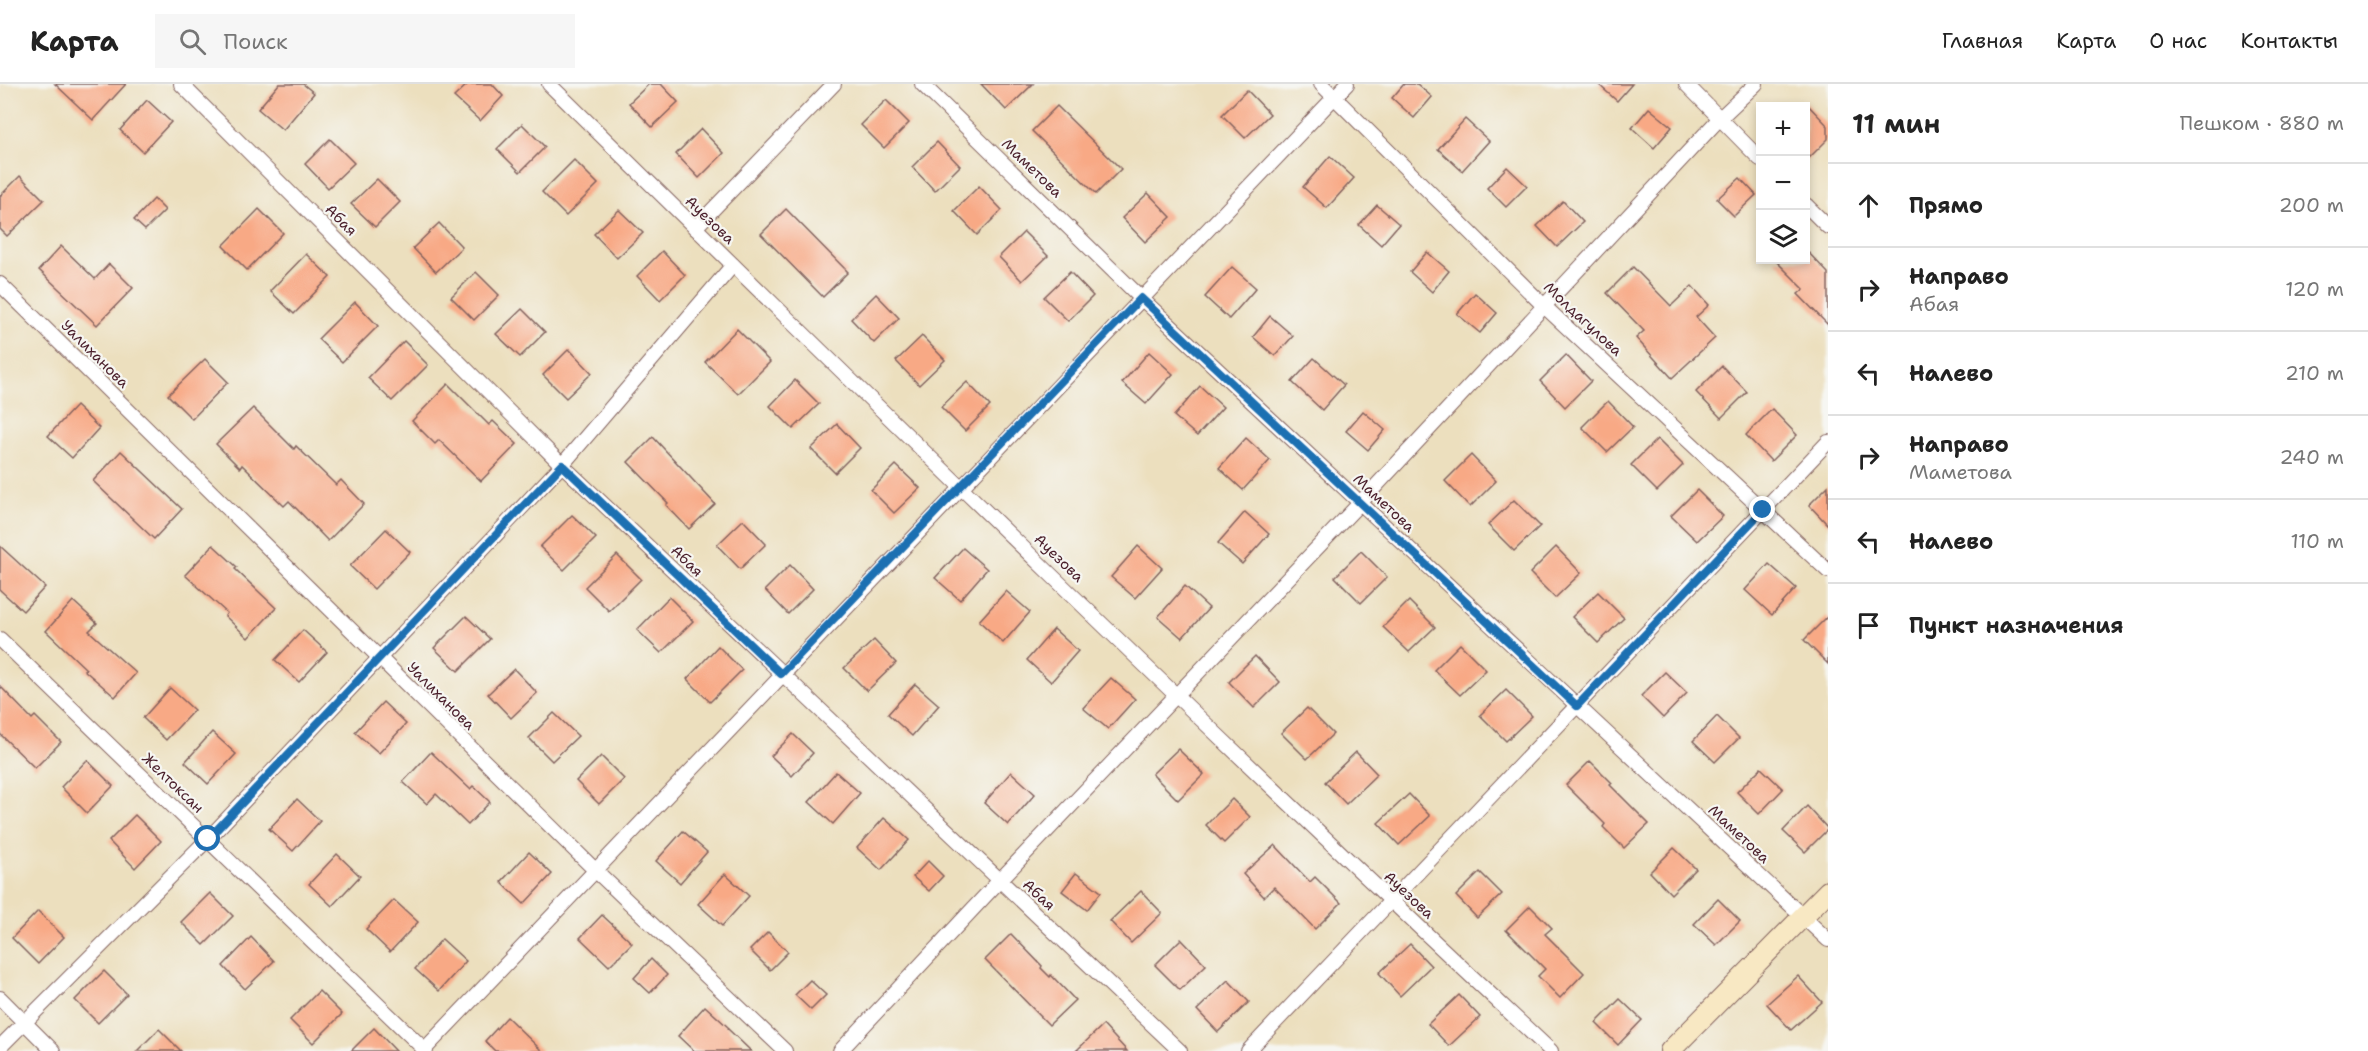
<!DOCTYPE html>
<html lang="ru">
<head>
<meta charset="utf-8">
<style>
	:root { --surface:#fff; --page:#f6f6f6; --text:#222; --muted:#767676; --line:#e0e0e0 }
	body { margin:0; font-family:"Shantell Sans",sans-serif; background:var(--page); color:var(--text) }
	.controls { position:absolute; right:18px; top:18px; display:grid; overflow:hidden; border-radius:0px; box-shadow:0 3px 9px #0003 }
	.controls button { width:54px; height:54px; display:grid; place-items:center; padding:0; border:0; border-bottom:2px solid var(--line); background:var(--surface); color:var(--text); font:30px sans-serif }
	.stop { position:absolute; width:18px; height:18px; margin:-14px; border:4px solid #1f6fb2; border-radius:50%; background:#fff }
	.stop.end { background:#1f6fb2; border-color:#fff; box-shadow:0 2px 6px #0008 }
	.list { margin:0; padding:0; list-style:none }
	h2 { display:flex; justify-content:space-between; align-items:center; height:78px; margin:0; padding:0 24px; font-size:26px }
	h2 small { font-size:20px; font-weight:400; color:var(--muted) }
	.list li { display:grid; grid-template-columns:39px 1fr auto; gap:18px; align-items:center; box-sizing:border-box; height:84px; padding:0 24px; border-top:2px solid var(--line) }
	.list b { display:block; font-size:22px; white-space:nowrap }
	.list p { margin:0; font-size:20px; white-space:nowrap; color:var(--muted) }
	.list em { font-size:20px; font-style:normal; color:var(--muted) }
	.icon { flex:none; width:33px; height:33px; fill:none; stroke:currentColor; stroke-width:2; stroke-linecap:round; stroke-linejoin:round }
	.map { position:relative; flex:none; width:1828px; height:967px; overflow:hidden }
	header { display:flex; align-items:center; gap:36px; box-sizing:border-box; height:84px; padding:0 30px; background:var(--surface); border-bottom:2px solid var(--line) }
	header strong { font-size:28px }
	nav { display:flex; gap:33px; margin-inline-start:auto; font-size:21px }
	.search { width:420px; height:54px; background:var(--page); display:flex; align-items:center; gap:15px; box-sizing:border-box; padding:0 21px; border-radius:0px; color:var(--muted); font-size:22px }
	main { display:flex }
	aside { flex:1; background:var(--surface) }
	.map>svg:first-child { display:block }
	.building { fill:#f8a985 }
	.lines { fill:none; stroke-linecap:round; stroke-linejoin:round }
	.street-casing { stroke:#83625e; stroke-width:16 }
	.secondary-casing { stroke:#83625e; stroke-width:22 }
	.street { stroke:#fff; stroke-width:14 }
	.secondary { stroke:#f8e8c3; stroke-width:20 }
	.route { stroke:#1f6fb2; stroke-width:8 }
	.labels { text-anchor:middle; dominant-baseline:central; stroke-width:4.5; stroke-linejoin:round; paint-order:stroke }
	.street-label { font-size:15px; fill:#4a1f2b; stroke:#f6f6f2 }
</style>
</head>
<body>
<header>
<strong>Карта</strong>
<div class="search"><svg class="icon" aria-label="search" viewBox="0 0 24 24"><circle cx="10" cy="10" r="6"/><path d="M15 15l6 6"/></svg>Поиск</div>
<nav><a>Главная</a><a>Карта</a><a>О нас</a><a>Контакты</a></nav>
</header>
<main>
<div class="map">
<svg width="1828" height="967" viewBox="0 0 1828 967">
	<rect width="100%" height="100%" fill="#f6f6f2"/>
	<filter id="ink" filterUnits="userSpaceOnUse"><feTurbulence type="fractalNoise" baseFrequency=".0167" numOctaves="2"/><feDisplacementMap in="SourceGraphic" scale="12" xChannelSelector="R" yChannelSelector="G"/><feConvolveMatrix kernelMatrix="1 2 1 2 8 2 1 2 1" color-interpolation-filters="sRGB"/></filter>
	<filter id="wash" filterUnits="userSpaceOnUse"><feTurbulence type="fractalNoise" baseFrequency=".008" numOctaves="4" result="noise"/><feDisplacementMap in="SourceGraphic" scale="24" xChannelSelector="R" yChannelSelector="G"/><feGaussianBlur stdDeviation="1.35" result="paint"/><feColorMatrix in="noise" values="0 0 0 0 0 0 0 0 0 0 0 0 0 0 0 0 0 1.4 0 .05"/><feComposite in="paint" operator="in"/></filter>
	<g filter="url(#wash)">
		<rect width="100%" height="100%" fill="#ecdfbe"/>
		<g id="blocks">
			<g class="building">
				<path d="M 55,0 L 126,0 L 93,36 Z"/>
				<path d="M 279,0 L 303,0 L 314,9 L 283,46 L 258,25 Z"/>
				<path d="M 468,0 L 492,0 L 503,12 L 480,37 L 454,13 Z"/>
				<path d="M 649,0 L 661,0 L 678,18 L 652,43 L 629,19 Z"/>
				<path d="M 981,0 L 1033,0 L 1006,26 Z"/>
				<path d="M 1404,0 L 1417,0 L 1432,13 L 1414,34 L 1392,14 Z"/>
				<path d="M 1598,0 L 1632,0 L 1617,17 Z"/>
				<path d="M 1247,6 L 1270,30 L 1245,54 L 1222,31 Z"/>
				<path d="M 147,16 L 171,38 L 143,68 L 120,46 Z"/>
				<path d="M 886,16 L 909,39 L 884,64 L 861,41 Z"/>
				<path d="M 1806,19 L 1828,42 L 1828,55 L 1806,77 Z"/>
				<path d="M 1057,22 L 1121,85 L 1096,110 L 1032,47 Z"/>
				<path d="M 1649,24 L 1672,43 L 1654,64 L 1632,44 Z"/>
				<path d="M 1465,35 L 1489,57 L 1462,87 L 1438,65 Z"/>
				<path d="M 522,40 L 545,63 L 520,88 L 497,65 Z"/>
				<path d="M 701,45 L 724,69 L 699,94 L 676,70 Z"/>
				<path d="M 330,55 L 354,79 L 328,104 L 305,80 Z"/>
				<path d="M 937,58 L 960,82 L 935,107 L 912,83 Z"/>
				<path d="M 1330,72 L 1354,94 L 1327,124 L 1303,103 Z"/>
				<path d="M 574,76 L 598,100 L 566,132 L 542,108 Z"/>
				<path d="M 1507,83 L 1527,102 L 1506,123 L 1487,104 Z"/>
				<path d="M 20,92 L 44,116 L 7,152 L 0,145 L 0,112 Z"/>
				<path d="M 1740,94 L 1756,111 L 1734,132 L 1717,115 Z"/>
				<path d="M 377,95 L 400,118 L 375,143 L 351,120 Z"/>
				<path d="M 979,102 L 1002,126 L 977,151 L 954,127 Z"/>
				<path d="M 1148,109 L 1171,133 L 1145,158 L 1122,134 Z"/>
				<path d="M 154,115 L 165,126 L 145,146 L 134,136 Z"/>
				<path d="M 1563,117 L 1583,138 L 1557,163 L 1537,142 Z"/>
				<path d="M 1377,121 L 1399,140 L 1381,161 L 1359,141 Z"/>
				<path d="M 259,125 L 283,149 L 247,186 L 223,162 Z"/>
				<path d="M 786,125 L 848,188 L 823,213 L 761,150 Z"/>
				<path d="M 619,126 L 643,149 L 617,174 L 594,150 Z"/>
				<path d="M 439,139 L 462,163 L 436,188 L 413,164 Z"/>
				<path d="M 1024,148 L 1048,172 L 1022,197 L 999,173 Z"/>
				<path d="M 61,162 L 95,195 L 109,180 L 133,204 L 97,241 L 39,186 Z"/>
				<path d="M 1806,166 L 1828,189 L 1828,241 L 1798,210 L 1804,205 L 1775,176 L 1806,176 Z"/>
				<path d="M 662,167 L 685,191 L 660,216 L 637,192 Z"/>
				<path d="M 1427,168 L 1449,187 L 1432,208 L 1410,188 Z"/>
				<path d="M 306,170 L 330,193 L 294,230 L 270,207 Z"/>
				<path d="M 1232,183 L 1256,204 L 1229,235 L 1205,213 Z"/>
				<path d="M 1633,183 L 1671,222 L 1692,202 L 1709,221 L 1696,233 L 1715,254 L 1672,294 L 1636,254 L 1644,247 L 1607,209 Z"/>
				<path d="M 476,188 L 499,211 L 474,236 L 451,213 Z"/>
				<path d="M 1070,188 L 1093,212 L 1068,237 L 1044,213 Z"/>
				<path d="M 1475,209 L 1497,229 L 1480,249 L 1457,230 Z"/>
				<path d="M 876,210 L 899,234 L 874,259 L 851,235 Z"/>
				<path d="M 355,218 L 378,242 L 342,278 L 318,255 Z"/>
				<path d="M 522,225 L 545,248 L 520,273 L 496,250 Z"/>
				<path d="M 1270,232 L 1293,252 L 1275,272 L 1253,253 Z"/>
				<path d="M 737,245 L 770,278 L 738,310 L 705,278 Z"/>
				<path d="M 922,252 L 945,276 L 919,301 L 896,277 Z"/>
				<path d="M 404,257 L 428,281 L 392,317 L 368,294 Z"/>
				<path d="M 569,265 L 592,289 L 566,314 L 543,291 Z"/>
				<path d="M 1149,268 L 1173,290 L 1146,320 L 1122,299 Z"/>
				<path d="M 1566,271 L 1591,297 L 1565,323 L 1540,297 Z"/>
				<path d="M 1314,274 L 1344,301 L 1322,326 L 1292,298 Z"/>
				<path d="M 205,275 L 228,298 L 192,335 L 168,311 Z"/>
				<path d="M 1722,282 L 1747,308 L 1721,334 L 1696,308 Z"/>
				<path d="M 795,296 L 819,320 L 793,345 L 770,322 Z"/>
				<path d="M 967,298 L 990,322 L 965,347 L 941,323 Z"/>
				<path d="M 448,300 L 489,341 L 493,337 L 517,360 L 481,397 L 439,356 L 435,360 L 412,337 Z"/>
				<path d="M 1200,302 L 1223,323 L 1197,352 L 1174,332 Z"/>
				<path d="M 1608,317 L 1633,343 L 1607,368 L 1582,343 Z"/>
				<path d="M 76,322 L 99,344 L 72,374 L 48,352 Z"/>
				<path d="M 253,324 L 294,365 L 296,362 L 336,401 L 341,396 L 364,420 L 328,457 L 289,417 L 284,422 L 242,381 L 240,384 L 216,360 Z"/>
				<path d="M 1772,325 L 1797,351 L 1771,377 L 1746,351 Z"/>
				<path d="M 1363,327 L 1385,346 L 1368,366 L 1346,347 Z"/>
				<path d="M 837,340 L 860,364 L 835,389 L 811,365 Z"/>
				<path d="M 653,353 L 715,420 L 689,445 L 666,421 L 668,419 L 628,378 Z"/>
				<path d="M 1246,354 L 1270,376 L 1243,406 L 1219,384 Z"/>
				<path d="M 1657,355 L 1683,381 L 1657,407 L 1631,381 Z"/>
				<path d="M 121,367 L 182,425 L 154,455 L 93,397 Z"/>
				<path d="M 1471,371 L 1496,397 L 1470,423 L 1445,397 Z"/>
				<path d="M 896,381 L 920,404 L 894,429 L 871,406 Z"/>
				<path d="M 1828,402 L 1828,441 L 1809,421 Z"/>
				<path d="M 1697,406 L 1723,432 L 1697,457 L 1671,432 Z"/>
				<path d="M 1514,416 L 1540,442 L 1514,467 L 1488,441 Z"/>
				<path d="M 1245,428 L 1269,450 L 1242,480 L 1218,459 Z"/>
				<path d="M 572,431 L 596,454 L 564,486 L 540,463 Z"/>
				<path d="M 743,436 L 766,460 L 740,485 L 717,461 Z"/>
				<path d="M 386,445 L 410,468 L 374,505 L 350,482 Z"/>
				<path d="M 213,461 L 237,483 L 235,485 L 276,524 L 248,554 L 225,532 L 227,529 L 185,491 Z"/>
				<path d="M 0,462 L 45,503 L 23,527 L 0,506 Z"/>
				<path d="M 1138,462 L 1162,484 L 1135,514 L 1111,493 Z"/>
				<path d="M 1556,463 L 1581,489 L 1555,514 L 1530,489 Z"/>
				<path d="M 963,464 L 987,485 L 960,516 L 935,494 Z"/>
				<path d="M 1361,467 L 1387,493 L 1361,519 L 1335,493 Z"/>
				<path d="M 617,471 L 641,495 L 609,527 L 585,503 Z"/>
				<path d="M 1769,480 L 1796,504 L 1772,531 L 1745,506 Z"/>
				<path d="M 790,481 L 813,505 L 788,530 L 765,506 Z"/>
				<path d="M 1185,502 L 1209,524 L 1182,554 L 1158,533 Z"/>
				<path d="M 1006,507 L 1030,528 L 1003,559 L 979,537 Z"/>
				<path d="M 1598,508 L 1624,534 L 1598,559 L 1572,533 Z"/>
				<path d="M 669,513 L 693,537 L 661,569 L 637,546 Z"/>
				<path d="M 73,517 L 97,539 L 89,547 L 136,589 L 115,613 L 84,586 L 86,585 L 46,547 Z"/>
				<path d="M 1409,517 L 1435,543 L 1409,568 L 1383,543 Z"/>
				<path d="M 466,532 L 490,555 L 458,587 L 434,564 Z"/>
				<path d="M 1828,532 L 1828,580 L 1804,556 Z"/>
				<path d="M 1054,545 L 1078,567 L 1051,598 L 1027,576 Z"/>
				<path d="M 303,546 L 327,568 L 299,598 L 275,576 Z"/>
				<path d="M 874,556 L 896,579 L 867,607 L 844,584 Z"/>
				<path d="M 1460,560 L 1486,586 L 1460,611 L 1434,586 Z"/>
				<path d="M 718,562 L 742,586 L 710,618 L 687,595 Z"/>
				<path d="M 1255,572 L 1280,598 L 1254,624 L 1229,598 Z"/>
				<path d="M 514,585 L 537,609 L 511,634 L 488,610 Z"/>
				<path d="M 1665,588 L 1687,609 L 1663,634 L 1641,612 Z"/>
				<path d="M 1111,594 L 1135,615 L 1108,645 L 1083,624 Z"/>
				<path d="M 915,600 L 939,621 L 912,652 L 888,630 Z"/>
				<path d="M 0,602 L 32,635 L 35,632 L 61,658 L 35,684 L 0,650 Z"/>
				<path d="M 170,604 L 194,626 L 166,656 L 143,634 Z"/>
				<path d="M 1506,606 L 1532,632 L 1506,657 L 1480,631 Z"/>
				<path d="M 383,618 L 406,640 L 379,669 L 355,648 Z"/>
				<path d="M 1307,624 L 1333,650 L 1307,675 L 1281,649 Z"/>
				<path d="M 554,629 L 578,652 L 552,677 L 529,654 Z"/>
				<path d="M 1717,632 L 1739,654 L 1715,678 L 1693,657 Z"/>
				<path d="M 212,648 L 236,670 L 208,700 L 185,678 Z"/>
				<path d="M 793,650 L 813,669 L 792,692 L 771,672 Z"/>
				<path d="M 1178,665 L 1204,690 L 1178,716 L 1152,690 Z"/>
				<path d="M 431,668 L 470,705 L 473,702 L 490,718 L 468,741 L 436,710 L 427,720 L 403,698 Z"/>
				<path d="M 1356,668 L 1377,690 L 1346,720 L 1325,698 Z"/>
				<path d="M 601,672 L 624,695 L 599,720 L 576,697 Z"/>
				<path d="M 87,676 L 113,702 L 87,729 L 61,703 Z"/>
				<path d="M 1590,677 L 1612,699 L 1610,701 L 1649,740 L 1624,764 L 1603,743 L 1605,740 L 1566,701 Z"/>
				<path d="M 1761,684 L 1783,705 L 1759,730 L 1737,708 Z"/>
				<path d="M 836,688 L 860,709 L 833,740 L 809,718 Z"/>
				<path d="M 1011,688 L 1035,710 L 1008,741 L 984,719 Z"/>
				<path d="M 1409,710 L 1430,732 L 1399,761 L 1378,739 Z"/>
				<path d="M 297,715 L 320,737 L 293,767 L 269,745 Z"/>
				<path d="M 1232,715 L 1250,733 L 1224,759 L 1206,741 Z"/>
				<path d="M 1807,722 L 1828,745 L 1805,768 L 1783,747 Z"/>
				<path d="M 135,731 L 161,757 L 135,784 L 109,757 Z"/>
				<path d="M 884,734 L 909,756 L 881,786 L 857,764 Z"/>
				<path d="M 683,747 L 707,768 L 680,799 L 656,777 Z"/>
				<path d="M 1275,761 L 1310,798 L 1315,793 L 1341,819 L 1315,845 L 1274,803 L 1264,813 L 1243,790 Z"/>
				<path d="M 1674,764 L 1696,785 L 1671,810 L 1650,788 Z"/>
				<path d="M 529,768 L 552,790 L 524,820 L 501,798 Z"/>
				<path d="M 337,770 L 360,792 L 332,822 L 309,800 Z"/>
				<path d="M 928,777 L 943,792 L 929,807 L 913,793 Z"/>
				<path d="M 1480,788 L 1502,810 L 1477,834 L 1456,812 Z"/>
				<path d="M 1076,789 L 1101,808 L 1087,826 L 1062,807 Z"/>
				<path d="M 725,790 L 749,812 L 722,842 L 698,820 Z"/>
				<path d="M 1141,807 L 1162,829 L 1131,859 L 1110,837 Z"/>
				<path d="M 210,809 L 233,832 L 204,861 L 181,838 Z"/>
				<path d="M 1718,815 L 1740,837 L 1716,861 L 1694,840 Z"/>
				<path d="M 394,816 L 418,838 L 390,868 L 366,845 Z"/>
				<path d="M 1530,822 L 1552,844 L 1545,850 L 1584,889 L 1560,914 L 1538,892 L 1545,885 L 1506,846 Z"/>
				<path d="M 38,827 L 64,853 L 38,880 L 12,854 Z"/>
				<path d="M 602,831 L 632,859 L 609,882 L 580,854 Z"/>
				<path d="M 768,848 L 788,868 L 770,886 L 750,866 Z"/>
				<path d="M 1011,850 L 1042,882 L 1041,884 L 1050,893 L 1051,891 L 1075,916 L 1049,941 L 985,876 Z"/>
				<path d="M 251,853 L 274,877 L 245,905 L 223,882 Z"/>
				<path d="M 442,855 L 466,877 L 439,907 L 415,885 Z"/>
				<path d="M 1181,855 L 1206,881 L 1180,906 L 1155,881 Z"/>
				<path d="M 1410,860 L 1431,882 L 1400,912 L 1379,889 Z"/>
				<path d="M 651,875 L 667,891 L 650,909 L 634,894 Z"/>
				<path d="M 104,887 L 127,910 L 98,939 L 75,916 Z"/>
				<path d="M 1798,892 L 1822,918 L 1791,946 L 1767,920 Z"/>
				<path d="M 810,896 L 826,911 L 811,926 L 795,911 Z"/>
				<path d="M 1228,896 L 1249,918 L 1218,948 L 1197,926 Z"/>
				<path d="M 319,907 L 342,930 L 313,959 L 290,936 Z"/>
				<path d="M 1459,911 L 1480,933 L 1449,962 L 1428,940 Z"/>
				<path d="M 1620,915 L 1642,936 L 1618,961 L 1596,939 Z"/>
				<path d="M 705,922 L 729,944 L 728,945 L 751,967 L 694,967 L 678,952 Z"/>
				<path d="M 507,933 L 542,967 L 495,967 L 485,957 Z"/>
				<path d="M 1103,941 L 1127,967 L 1076,967 Z"/>
				<path d="M 374,944 L 396,967 L 351,967 Z"/>
				<path d="M 159,945 L 181,967 L 137,967 Z"/>
			</g>
		</g>
	</g>
	<g filter="url(#ink)">
		<use href="#blocks" fill-opacity="0" stroke="#83625e" stroke-width="1.5"/>
		<g class="lines">
			<g class="street-casing">
				<g id="street">
					<path d="M 181,0 L 562,381 L 1180,967"/>
					<path d="M 549,0 C 880,326 1212,650 1551,967"/>
					<path d="M 922,0 L 1141,214 L 1828,856"/>
					<path d="M 1321,0 L 1544,222 L 1828,487"/>
					<path d="M 1686,0 L 1760,75"/>
					<path d="M 1806,121 L 1828,143"/>
					<path d="M 695,144 L 834,0"/>
					<path d="M 0,200 L 595,786 L 785,967"/>
					<path d="M 0,555 L 426,967"/>
					<path d="M 0,914 L 53,967"/>
					<path d="M 0,963 L 208,755 L 562,381 L 733,181"/>
					<path d="M 423,967 L 1347,0"/>
					<path d="M 840,967 L 1000,796 L 1360,419 L 1720,34 L 1756,0"/>
					<path d="M 1248,967 L 1828,358"/>
				</g>
			</g>
			<g class="secondary-casing">
				<path id="secondary" d="M 1670,967 L 1828,807"/>
			</g>
			<use href="#street" class="street"/>
			<use href="#secondary" class="secondary"/>
		</g>
	</g>
	<g class="lines" filter="url(#ink)">
		<path class="route" d="M 208,755 L 562,381 L 781,590 L 1141,214 L 1577,622 L 1763,426"/>
	</g>
	<g class="labels">
		<g class="street-label">
			<text transform="translate(1032 84) rotate(44)">Маметова</text>
			<text transform="translate(341 136) rotate(45)">Абая</text>
			<text transform="translate(710 136) rotate(44)">Ауезова</text>
			<text transform="translate(1583 235) rotate(43)">Молдагулова</text>
			<text transform="translate(95 270) rotate(45)">Уалиханова</text>
			<text transform="translate(1384 419) rotate(43)">Маметова</text>
			<text transform="translate(1059 474) rotate(44)">Ауезова</text>
			<text transform="translate(687 477) rotate(44)">Абая</text>
			<text transform="translate(441 612) rotate(45)">Уалиханова</text>
			<text transform="translate(173 699) rotate(44)">Желтоксан</text>
			<text transform="translate(1739 750) rotate(43)">Маметова</text>
			<text transform="translate(1039 811) rotate(43)">Абая</text>
			<text transform="translate(1409 811) rotate(43)">Ауезова</text>
		</g>
	</g>
</svg>
<div class="controls">
<button>+</button>
<button>−</button>
<button><svg class="icon" aria-label="layers" viewBox="0 0 24 24"><path d="M12 4l9 5-9 5-9-5zM3 14l9 5 9-5"/></svg></button>
</div>
<div class="stop" style="left:208px;top:755px"></div>
<div class="stop end" style="left:1763px;top:426px"></div>
</div>
<aside>
<h2>11 мин<small>Пешком · 880 m</small></h2>
<ul class="list">
<li><svg class="icon" aria-label="ahead" viewBox="0 0 24 24"><path d="M12 20V5M6 11l6-6 6 6"/></svg><div><b>Прямо</b></div><em>200 m</em></li>
<li><svg class="icon" aria-label="right" viewBox="0 0 24 24"><path d="M7 20v-9h11M14 6l5 5-5 5"/></svg><div><b>Направо</b><p>Абая</p></div><em>120 m</em></li>
<li><svg class="icon" aria-label="left" viewBox="0 0 24 24"><path d="M17 20v-9H6M10 6l-5 5 5 5"/></svg><div><b>Налево</b></div><em>210 m</em></li>
<li><svg class="icon" aria-label="right" viewBox="0 0 24 24"><path d="M7 20v-9h11M14 6l5 5-5 5"/></svg><div><b>Направо</b><p>Маметова</p></div><em>240 m</em></li>
<li><svg class="icon" aria-label="left" viewBox="0 0 24 24"><path d="M17 20v-9H6M10 6l-5 5 5 5"/></svg><div><b>Налево</b></div><em>110 m</em></li>
<li><svg class="icon" aria-label="arrive" viewBox="0 0 24 24"><path d="M6 21V4h12l-3 4 3 4H6"/></svg><div><b>Пункт назначения</b></div></li>
</ul>
</aside>
</main>
</body>
</html>
